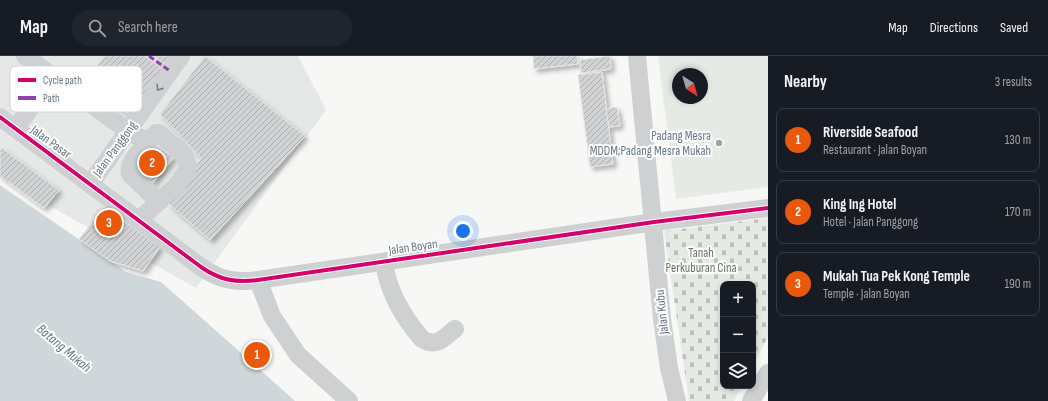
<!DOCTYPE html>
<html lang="en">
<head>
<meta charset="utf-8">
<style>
	:root { --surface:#171b24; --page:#20242c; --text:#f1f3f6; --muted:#9ea1a6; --line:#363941; --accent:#ea580c }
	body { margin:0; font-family:"Sofia Sans Condensed",sans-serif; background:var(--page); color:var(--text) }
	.controls { position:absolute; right:12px; bottom:12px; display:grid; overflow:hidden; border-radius:8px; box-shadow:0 2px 6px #0003 }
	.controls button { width:36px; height:36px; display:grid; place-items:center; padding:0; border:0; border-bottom:1px solid var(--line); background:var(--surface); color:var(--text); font:20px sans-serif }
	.compass { position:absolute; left:672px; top:12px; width:36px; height:36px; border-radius:50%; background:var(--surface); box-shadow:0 2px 6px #0003; rotate:143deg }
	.you { position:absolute; left:463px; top:175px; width:14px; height:14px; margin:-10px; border:3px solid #fff; border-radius:50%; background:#1a73e8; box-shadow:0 0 0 6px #1a73e833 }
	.badge { display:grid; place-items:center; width:26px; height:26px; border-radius:50%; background:var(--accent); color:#fff; font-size:13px; font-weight:700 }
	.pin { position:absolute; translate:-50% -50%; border:2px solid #fff; box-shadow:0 1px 4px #0006 }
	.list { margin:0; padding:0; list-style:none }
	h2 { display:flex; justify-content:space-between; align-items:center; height:52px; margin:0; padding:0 16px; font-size:17px }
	h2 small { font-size:13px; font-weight:400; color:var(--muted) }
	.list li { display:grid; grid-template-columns:26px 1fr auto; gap:12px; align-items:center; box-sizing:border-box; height:64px; margin:0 8px 8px; padding:0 8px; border:1px solid var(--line); border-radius:8px }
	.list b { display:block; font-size:15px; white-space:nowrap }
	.list p { margin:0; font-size:13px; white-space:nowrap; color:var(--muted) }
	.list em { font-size:13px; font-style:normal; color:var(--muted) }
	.icon { flex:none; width:22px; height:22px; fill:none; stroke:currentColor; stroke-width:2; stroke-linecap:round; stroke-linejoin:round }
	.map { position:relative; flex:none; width:768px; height:345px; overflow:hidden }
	header { display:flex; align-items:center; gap:24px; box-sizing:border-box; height:56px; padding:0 20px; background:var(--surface); border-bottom:1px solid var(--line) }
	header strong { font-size:19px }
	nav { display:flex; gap:22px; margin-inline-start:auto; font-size:14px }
	.search { width:280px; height:36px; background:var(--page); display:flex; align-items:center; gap:10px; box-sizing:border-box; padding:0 14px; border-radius:22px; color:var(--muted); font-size:15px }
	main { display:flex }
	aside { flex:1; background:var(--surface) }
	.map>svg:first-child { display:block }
	.built { fill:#e6e7e7 }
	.cemetery { fill:url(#cemetery-stones) }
	.garden { fill:#e6eae4; fill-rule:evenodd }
	.water { fill:#d0d7db }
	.building { fill:url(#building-hatch); stroke:#e6e6e6; filter:url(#shadow) }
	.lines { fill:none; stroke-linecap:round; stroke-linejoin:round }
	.minor { stroke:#cfd0d1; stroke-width:18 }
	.quiet { stroke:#8e44ad; stroke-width:3; stroke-dasharray:6 3; stroke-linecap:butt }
	.cycleway-casing { stroke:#fff; stroke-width:6 }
	.cycleway { stroke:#d6006c; stroke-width:4 }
	.oneway { stroke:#707f8e }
	.poi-dot { fill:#99a3ae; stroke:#fff; stroke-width:1.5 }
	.labels { text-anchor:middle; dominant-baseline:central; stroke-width:4; stroke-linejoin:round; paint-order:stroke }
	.poi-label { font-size:13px; fill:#667687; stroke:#fff; text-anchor:end }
	.street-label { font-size:13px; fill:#667687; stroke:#fff }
	.park-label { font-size:13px; fill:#657962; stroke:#fff }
	.water-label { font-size:14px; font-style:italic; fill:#637783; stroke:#fff }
	.key { fill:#fff; stroke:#d1d6db; stroke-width:1 }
	.key-label { font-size:11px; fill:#667687 }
</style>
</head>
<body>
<header>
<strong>Map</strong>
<div class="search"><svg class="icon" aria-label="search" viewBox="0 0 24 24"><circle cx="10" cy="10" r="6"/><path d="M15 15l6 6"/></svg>Search here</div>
<nav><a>Map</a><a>Directions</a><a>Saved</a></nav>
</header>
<main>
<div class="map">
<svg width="768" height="345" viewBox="0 0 768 345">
	<defs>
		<pattern id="cemetery-stones" width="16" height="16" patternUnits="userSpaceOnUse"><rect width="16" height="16" fill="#e6eae4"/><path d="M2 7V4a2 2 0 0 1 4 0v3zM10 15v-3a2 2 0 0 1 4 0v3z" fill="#bec2be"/></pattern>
		<pattern id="building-hatch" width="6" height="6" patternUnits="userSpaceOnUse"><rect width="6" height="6" fill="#d0d2d3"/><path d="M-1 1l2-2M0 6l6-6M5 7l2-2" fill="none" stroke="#adafb1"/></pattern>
		<filter id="shadow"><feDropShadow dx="3.5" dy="3.5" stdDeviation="2" flood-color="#0004"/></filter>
	</defs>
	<rect width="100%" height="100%" fill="#f7f7f6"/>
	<path class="built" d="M 0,0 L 298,0 L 326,54 L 196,232 L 0,122 Z"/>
	<path class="cemetery" d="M 768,162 L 768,281 L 753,309 L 753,228 L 723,228 L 723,330 L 742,330 L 734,345 L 689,345 L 664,175 Z"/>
	<path class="garden" d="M 658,0 L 768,0 L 768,131 L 676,143 ZM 678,18 L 702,18 L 702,42 L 678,42 Z"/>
	<path class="water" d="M 0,129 L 126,216 L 161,226 L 295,345 L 0,345 Z"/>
	<g class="building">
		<path d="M 104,0 L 145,0 L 163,13 L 130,59 L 84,28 Z"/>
		<path d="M 153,0 L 172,0 L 166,9 Z"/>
		<path d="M 205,0 L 305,80 L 210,184 L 169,148 L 201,102 L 160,58 Z"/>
		<path d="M 533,0 L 577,0 L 578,8 L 534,13 Z"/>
		<path d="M 610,0 L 611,13 L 581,17 L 580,4 Z"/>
		<path d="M 602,16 L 613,108 L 590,111 L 578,19 Z"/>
		<path d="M 617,51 L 620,70 L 609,71 L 606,53 Z"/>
		<path d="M 153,88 L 174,101 L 153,127 L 129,113 Z"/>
		<path d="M 2,92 L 59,134 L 44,152 L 0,120 L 0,95 Z"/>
		<path d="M 104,151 L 160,191 L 143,215 L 110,205 L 79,183 Z"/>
	</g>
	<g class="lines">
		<g class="minor">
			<path d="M 25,0 L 128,75 L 148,86 L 156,77 L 159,77 L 184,99 L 188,109 L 187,114 L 177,129 L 139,164"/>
			<path d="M 637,0 L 662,263 L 669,312 L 677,345"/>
			<path d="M 0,61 L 201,211 C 220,224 235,227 258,224 L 654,166 L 768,152"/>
			<path d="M 16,72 L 53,20"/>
			<path d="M 148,86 C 141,95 127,105 130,118 L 158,145"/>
			<path d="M 91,127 L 181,0"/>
			<path d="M 384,206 C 388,236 402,260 422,283 C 436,292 444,282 455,273"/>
			<path d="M 258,224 L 272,260 L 298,299 L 349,345"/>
			<path d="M 751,345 L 768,317"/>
		</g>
		<path class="quiet" d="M 149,0 L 170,15"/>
		<g class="cycleway-casing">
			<path id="cycleway" d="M 0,61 L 201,211 C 220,224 235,227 258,224 L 654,166 L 768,152"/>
		</g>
		<use href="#cycleway" class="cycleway"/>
	</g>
	<defs><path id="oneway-chevron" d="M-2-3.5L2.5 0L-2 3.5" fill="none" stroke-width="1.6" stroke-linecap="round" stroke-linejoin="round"/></defs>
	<use class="oneway" href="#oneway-chevron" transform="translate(159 32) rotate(125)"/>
	<circle class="poi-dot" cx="719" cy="87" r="4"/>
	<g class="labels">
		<g class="poi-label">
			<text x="711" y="80">Padang Mesra<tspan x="711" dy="15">MDDM;Padang Mesra Mukah</tspan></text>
		</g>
		<g class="street-label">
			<text transform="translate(51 86) rotate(36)">Jalan Pasar</text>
			<text transform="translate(115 93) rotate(-54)">Jalan Panggong</text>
			<text transform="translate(413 191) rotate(-8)">Jalan Boyan</text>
			<text transform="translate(662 256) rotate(-96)">Jalan Kubu</text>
		</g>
		<g class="park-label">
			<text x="701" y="197">Tanah<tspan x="701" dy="15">Perkuburan Cina</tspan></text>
		</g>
		<g class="water-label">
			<text transform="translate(64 292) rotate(40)">Batang Mukah</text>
		</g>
	</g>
	<rect x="10" y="10" width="132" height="46" rx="6" class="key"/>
	<rect x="18" y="22" width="18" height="4" fill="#d6006c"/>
	<rect x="18" y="40" width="18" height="4" fill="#8e44ad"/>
	<g class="key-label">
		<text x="43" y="28">Cycle path</text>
		<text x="43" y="46">Path</text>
	</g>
</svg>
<div class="controls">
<button>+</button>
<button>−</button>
<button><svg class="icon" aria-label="layers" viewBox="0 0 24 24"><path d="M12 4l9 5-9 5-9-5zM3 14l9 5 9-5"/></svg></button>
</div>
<svg class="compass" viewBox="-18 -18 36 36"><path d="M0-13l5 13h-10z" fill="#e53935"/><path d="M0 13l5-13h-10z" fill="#9ea1a6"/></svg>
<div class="you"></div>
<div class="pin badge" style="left:257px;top:299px">1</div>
<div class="pin badge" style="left:152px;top:107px">2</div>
<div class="pin badge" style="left:109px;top:167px">3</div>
</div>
<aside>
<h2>Nearby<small>3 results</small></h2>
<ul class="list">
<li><span class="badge">1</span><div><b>Riverside Seafood</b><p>Restaurant · Jalan Boyan</p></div><em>130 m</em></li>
<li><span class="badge">2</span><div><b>King Ing Hotel</b><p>Hotel · Jalan Panggong</p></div><em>170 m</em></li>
<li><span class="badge">3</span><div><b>Mukah Tua Pek Kong Temple</b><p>Temple · Jalan Boyan</p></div><em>190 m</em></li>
</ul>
</aside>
</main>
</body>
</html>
